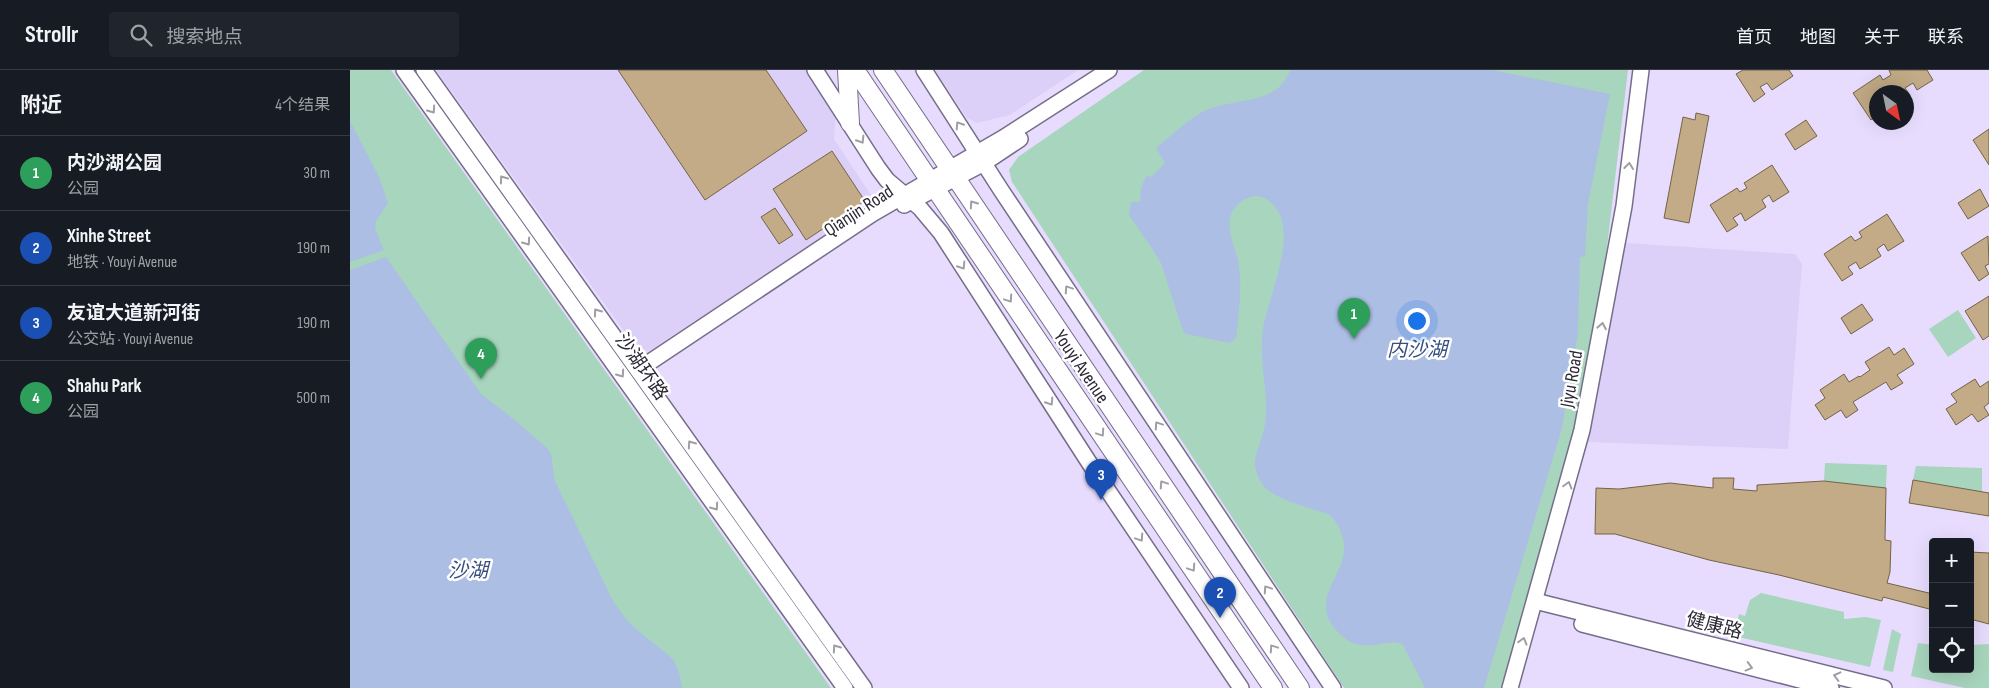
<!DOCTYPE html>
<html lang="zh">
<head>
<meta charset="utf-8">
<style>
	:root { --surface:#171b24; --page:#20242c; --text:#f1f3f6; --muted:#9ea1a6; --line:#363941; --accent:#488c82 }
	body { margin:0; font-family:"Sofia Sans Condensed","Noto Sans SC",sans-serif; background:var(--page); color:var(--text) }
	.controls { position:absolute; right:15px; bottom:15px; display:grid; overflow:hidden; border-radius:5px; box-shadow:0 5px 20px #0002 }
	.controls button { width:45px; height:45px; display:grid; place-items:center; padding:0; border:0; border-bottom:1px solid var(--line); background:var(--surface); color:var(--text); font:25px sans-serif }
	.compass { position:absolute; left:1519px; top:15px; width:45px; height:45px; border-radius:50%; background:var(--surface); box-shadow:0 5px 20px #0002; rotate:147deg }
	.you { position:absolute; left:1066px; top:250px; width:18px; height:18px; margin:-12px; border:4px solid #fff; border-radius:50%; background:#1a73e8; box-shadow:0 0 0 8px #1a73e833 }
	.badge { display:grid; place-items:center; width:32px; height:32px; border-radius:50%; background:var(--accent); color:#fff; font-size:16px; font-weight:700 }
	.pin { position:absolute; translate:-50% -41px; filter:drop-shadow(0 1px 2px #0008) }
	.pin::after { content:''; position:absolute; top:26px; width:18px; height:15px; background:inherit; clip-path:polygon(0 0,100% 0,50% 100%) }
	.list { margin:0; padding:0; list-style:none }
	h2 { display:flex; justify-content:space-between; align-items:center; height:65px; margin:0; padding:0 20px; font-size:21px }
	h2 small { font-size:16px; font-weight:400; color:var(--muted) }
	.list li { display:grid; grid-template-columns:32px 1fr auto; gap:15px; align-items:center; box-sizing:border-box; height:75px; padding:0 20px; border-top:1px solid var(--line) }
	.list b { display:block; font-size:19px; white-space:nowrap }
	.list p { margin:0; font-size:16px; white-space:nowrap; color:var(--muted) }
	.list em { font-size:16px; font-style:normal; color:var(--muted) }
	.icon { flex:none; width:28px; height:28px; fill:none; stroke:currentColor; stroke-width:2; stroke-linecap:round; stroke-linejoin:round }
	.map { position:relative; flex:none; width:1639px; height:618px; overflow:hidden }
	header { display:flex; align-items:center; gap:30px; box-sizing:border-box; height:70px; padding:0 25px; background:var(--surface); border-bottom:1px solid var(--line) }
	header strong { font-size:24px }
	nav { display:flex; gap:28px; margin-inline-start:auto; font-size:18px }
	.search { width:350px; height:45px; background:var(--page); display:flex; align-items:center; gap:12px; box-sizing:border-box; padding:0 18px; border-radius:5px; color:var(--muted); font-size:19px }
	main { display:flex }
	aside { flex:1; background:var(--surface) }
	.map>svg:first-child { display:block }
	.built { fill:#ddd0f8 }
	.green { fill:#a8d5bd }
	.water { fill:#acbee4 }
	.building { fill:#c2ab86; stroke:#746347 }
	.lines { fill:none; stroke-linecap:round; stroke-linejoin:round }
	.secondary-casing { stroke:#766d8a; stroke-width:18 }
	.primary-casing { stroke:#766d8a; stroke-width:20 }
	.secondary { stroke:#fff; stroke-width:15 }
	.primary { stroke:#fff; stroke-width:18 }
	.oneway { stroke:#a09ea4 }
	.labels { text-anchor:middle; dominant-baseline:central; stroke-width:5; stroke-linejoin:round; paint-order:stroke }
	.street-label { font-size:19px; fill:#2c2834; stroke:#fff }
	.water-label { font-size:20px; font-style:italic; fill:#384e7f; stroke:#fff }
</style>
</head>
<body>
<header>
<strong>Strollr</strong>
<div class="search"><svg class="icon" aria-label="search" viewBox="0 0 24 24"><circle cx="10" cy="10" r="6"/><path d="M15 15l6 6"/></svg>搜索地点</div>
<nav><a>首页</a><a>地图</a><a>关于</a><a>联系</a></nav>
</header>
<main>
<aside>
<h2>附近<small>4个结果</small></h2>
<ul class="list">
<li><span class="badge" style="background:#2e9e5b">1</span><div><b>内沙湖公园</b><p>公园</p></div><em>30 m</em></li>
<li><span class="badge" style="background:#1a4fb4">2</span><div><b>Xinhe Street</b><p>地铁 · Youyi Avenue</p></div><em>190 m</em></li>
<li><span class="badge" style="background:#1a4fb4">3</span><div><b>友谊大道新河街</b><p>公交站 · Youyi Avenue</p></div><em>190 m</em></li>
<li><span class="badge" style="background:#2e9e5b">4</span><div><b>Shahu Park</b><p>公园</p></div><em>500 m</em></li>
</ul>
</aside>
<div class="map">
<svg width="1639" height="618" viewBox="0 0 1639 618">
	<rect width="100%" height="100%" fill="#e7dcfe"/>
	<g class="built">
		<path d="M 86,0 L 460,0 L 486,40 L 484,69 L 525,131 L 366,237 L 300,280 L 294,281 L 287,279 Z"/>
		<path d="M 585,0 L 728,0 L 660,45 L 627,53 L 617,48 Z"/>
		<path d="M 1276,173 L 1445,184 L 1452,194 L 1438,379 L 1237,372 Z"/>
	</g>
	<g class="green">
		<path d="M 0,0 L 41,0 L 481,618 L 0,618 Z"/>
		<path d="M 794,0 L 1278,0 L 1254,202 L 1222,378 L 1151,618 L 994,618 L 662,112 L 659,100 L 668,87 Z"/>
		<path d="M 1608,240 L 1626,268 L 1598,287 L 1579,259 Z"/>
		<path d="M 1475,393 L 1537,395 L 1536,418 L 1474,411 Z"/>
		<path d="M 1566,396 L 1632,398 L 1632,422 L 1563,410 Z"/>
		<path d="M 1411,523 L 1494,542 L 1494,549 L 1516,547 L 1531,550 L 1520,597 L 1384,566 L 1389,544 L 1395,546 L 1400,530 Z"/>
		<path d="M 1542,559 L 1551,564 L 1543,602 L 1533,600 Z"/>
		<path d="M 1568,573 L 1583,575 L 1583,599 L 1620,599 L 1620,575 L 1639,574 L 1639,618 L 1615,618 L 1561,606 Z"/>
	</g>
	<g class="water">
		<path d="M 940,0 L 1142,0 L 1260,24 L 1238,134 L 1235,186 L 1230,187 L 1228,262 L 1212,358 L 1134,618 L 1075,618 L 1053,575 C 1037,566 1015,587 991,565 C 950,527 1008,501 991,463 C 988,455 985,449 978,444 C 961,438 924,430 913,415 C 896,391 911,379 915,354 C 919,325 910,296 912,267 C 914,231 956,157 918,130 C 903,120 884,132 880,148 C 877,165 887,180 889,196 C 892,220 889,245 886,268 L 880,273 L 836,264 L 833,261 L 811,193 L 803,180 L 779,145 L 781,132 L 790,132 L 791,117 L 797,105 L 801,107 L 815,93 L 806,78 C 821,66 836,51 852,42 C 881,27 928,37 940,0 Z"/>
		<path d="M 0,51 L 29,107 L 38,133 L 26,151 L 25,159 L 34,180 L 0,192 Z"/>
		<path d="M 36,187 L 131,324 L 166,351 L 198,379 L 201,384 L 205,411 L 263,531 L 275,548 L 286,559 L 323,589 L 329,602 L 332,618 L 0,618 L 0,200 Z"/>
	</g>
	<g class="building">
		<path d="M 268,0 L 416,0 L 457,61 L 355,130 Z"/>
		<path d="M 1393,0 L 1439,0 L 1443,6 L 1422,20 L 1417,13 L 1410,17 L 1415,24 L 1404,32 L 1386,4 Z"/>
		<path d="M 1539,0 L 1577,0 L 1583,10 L 1567,20 L 1563,13 L 1555,18 L 1560,25 L 1556,27 L 1556,22 L 1526,22 L 1526,46 L 1521,50 L 1503,23 L 1530,5 L 1533,10 L 1541,5 Z"/>
		<path d="M 1346,43 L 1359,46 L 1339,153 L 1314,148 L 1333,47 L 1345,50 Z"/>
		<path d="M 1456,50 L 1467,66 L 1445,80 L 1435,64 Z"/>
		<path d="M 1639,59 L 1639,95 L 1623,70 Z"/>
		<path d="M 482,81 L 515,131 L 456,170 L 423,119 Z"/>
		<path d="M 1422,95 L 1439,122 L 1423,132 L 1419,125 L 1412,130 L 1416,137 L 1395,151 L 1391,143 L 1383,148 L 1388,155 L 1377,162 L 1360,135 L 1387,118 L 1390,122 L 1397,118 L 1394,113 Z"/>
		<path d="M 1630,119 L 1639,136 L 1618,149 L 1608,133 Z"/>
		<path d="M 425,138 L 443,165 L 429,174 L 411,147 Z"/>
		<path d="M 1537,144 L 1554,171 L 1538,181 L 1534,174 L 1527,179 L 1531,186 L 1510,199 L 1506,192 L 1498,197 L 1503,204 L 1492,211 L 1474,184 L 1501,166 L 1505,171 L 1512,167 L 1509,162 Z"/>
		<path d="M 1638,166 L 1639,194 L 1635,196 L 1639,204 L 1629,211 L 1611,183 Z"/>
		<path d="M 1639,226 L 1639,266 L 1633,270 L 1615,241 Z"/>
		<path d="M 1512,234 L 1523,250 L 1501,264 L 1491,248 Z"/>
		<path d="M 1539,277 L 1544,285 L 1554,278 L 1564,294 L 1547,305 L 1553,313 L 1541,320 L 1536,312 L 1503,332 L 1508,340 L 1496,348 L 1491,340 L 1475,350 L 1465,335 L 1475,328 L 1470,320 L 1494,304 L 1499,312 L 1509,306 L 1510,307 L 1520,300 L 1515,292 Z"/>
		<path d="M 1625,309 L 1630,317 L 1639,311 L 1639,333 L 1634,337 L 1639,345 L 1628,352 L 1622,344 L 1606,355 L 1596,339 L 1607,332 L 1601,324 Z"/>
		<path d="M 1363,408 L 1384,408 L 1383,419 L 1407,421 L 1407,415 L 1474,411 L 1536,418 L 1535,470 L 1541,471 L 1540,502 L 1537,513 L 1583,524 L 1583,540 L 1533,527 L 1532,531 L 1429,505 L 1359,490 L 1265,464 L 1245,464 L 1246,418 L 1269,419 L 1320,413 L 1363,418 Z"/>
		<path d="M 1563,410 L 1639,423 L 1639,446 L 1559,433 Z"/>
		<path d="M 1620,482 L 1639,483 L 1639,554 L 1620,549 Z"/>
	</g>
	<g class="lines">
		<g class="secondary-casing">
			<g id="secondary">
				<path d="M 54,0 L 495,618"/>
				<path d="M 74,0 L 514,618"/>
				<path d="M 465,0 L 528,98 L 537,110 L 570,138 L 591,163 L 740,394 L 891,618"/>
				<path d="M 574,0 L 651,120 L 983,618"/>
				<path d="M 554,135 L 634,93 L 670,69"/>
				<path d="M 288,300 L 522,144 L 653,68 L 759,0"/>
				<path d="M 1185,531 L 1534,618"/>
				<path d="M 1232,554 L 1481,618"/>
				<path d="M 1160,618 L 1232,360 L 1274,136 L 1291,0"/>
			</g>
		</g>
		<g class="primary-casing">
			<g id="primary">
				<path d="M 497,0 L 500,53"/>
				<path d="M 505,0 L 923,618"/>
				<path d="M 533,0 L 950,618"/>
			</g>
		</g>
		<use href="#secondary" class="secondary"/>
		<use href="#primary" class="primary"/>
	</g>
	<defs><path id="oneway-chevron" d="M-2-3.5L2.5 0L-2 3.5" fill="none" stroke-width="1.6" stroke-linecap="round" stroke-linejoin="round" transform="scale(1.25)"/></defs>
	<g class="oneway">
		<use href="#oneway-chevron" transform="translate(82 40) rotate(55)"/>
		<use href="#oneway-chevron" transform="translate(609 55) rotate(-123)"/>
		<use href="#oneway-chevron" transform="translate(511 70) rotate(58)"/>
		<use href="#oneway-chevron" transform="translate(1279 96) rotate(-83)"/>
		<use href="#oneway-chevron" transform="translate(153 109) rotate(-126)"/>
		<use href="#oneway-chevron" transform="translate(623 134) rotate(-125)"/>
		<use href="#oneway-chevron" transform="translate(177 172) rotate(55)"/>
		<use href="#oneway-chevron" transform="translate(612 196) rotate(57)"/>
		<use href="#oneway-chevron" transform="translate(718 219) rotate(-124)"/>
		<use href="#oneway-chevron" transform="translate(659 229) rotate(56)"/>
		<use href="#oneway-chevron" transform="translate(247 242) rotate(-126)"/>
		<use href="#oneway-chevron" transform="translate(1252 256) rotate(-80)"/>
		<use href="#oneway-chevron" transform="translate(271 304) rotate(55)"/>
		<use href="#oneway-chevron" transform="translate(700 332) rotate(57)"/>
		<use href="#oneway-chevron" transform="translate(808 355) rotate(-124)"/>
		<use href="#oneway-chevron" transform="translate(751 363) rotate(56)"/>
		<use href="#oneway-chevron" transform="translate(341 374) rotate(-125)"/>
		<use href="#oneway-chevron" transform="translate(813 414) rotate(-124)"/>
		<use href="#oneway-chevron" transform="translate(1218 415) rotate(-74)"/>
		<use href="#oneway-chevron" transform="translate(365 437) rotate(55)"/>
		<use href="#oneway-chevron" transform="translate(790 468) rotate(56)"/>
		<use href="#oneway-chevron" transform="translate(842 498) rotate(56)"/>
		<use href="#oneway-chevron" transform="translate(917 519) rotate(-124)"/>
		<use href="#oneway-chevron" transform="translate(1173 571) rotate(-74)"/>
		<use href="#oneway-chevron" transform="translate(486 578) rotate(-125)"/>
		<use href="#oneway-chevron" transform="translate(923 578) rotate(-124)"/>
		<use href="#oneway-chevron" transform="translate(1399 597) rotate(15)"/>
		<use href="#oneway-chevron" transform="translate(1487 606) rotate(-166)"/>
	</g>
	<g class="labels">
		<g class="street-label">
			<text transform="translate(509 141) rotate(-33)">Qianjin Road</text>
			<text transform="translate(291 297) rotate(55)">沙湖环路</text>
			<text transform="translate(731 297) rotate(56)">Youyi Avenue</text>
			<text transform="translate(1222 309) rotate(-80)">Jiyu Road</text>
			<text transform="translate(1364 556) rotate(14)">健康路</text>
		</g>
		<g class="water-label">
			<text x="1067" y="280">内沙湖</text>
			<text x="118" y="501">沙湖</text>
		</g>
	</g>
</svg>
<div class="controls">
<button>+</button>
<button>−</button>
<button><svg class="icon" aria-label="locate" viewBox="0 0 24 24"><circle cx="12" cy="12" r="6"/><path d="M12 2v4M12 18v4M2 12h4M18 12h4"/></svg></button>
</div>
<svg class="compass" viewBox="-18 -18 36 36"><path d="M0-13l5 13h-10z" fill="#e53935"/><path d="M0 13l5-13h-10z" fill="#9ea1a6"/></svg>
<div class="you"></div>
<div class="pin badge" style="left:1004px;top:269px;background:#2e9e5b">1</div>
<div class="pin badge" style="left:870px;top:548px;background:#1a4fb4">2</div>
<div class="pin badge" style="left:751px;top:430px;background:#1a4fb4">3</div>
<div class="pin badge" style="left:131px;top:309px;background:#2e9e5b">4</div>
</div>
</main>
</body>
</html>
